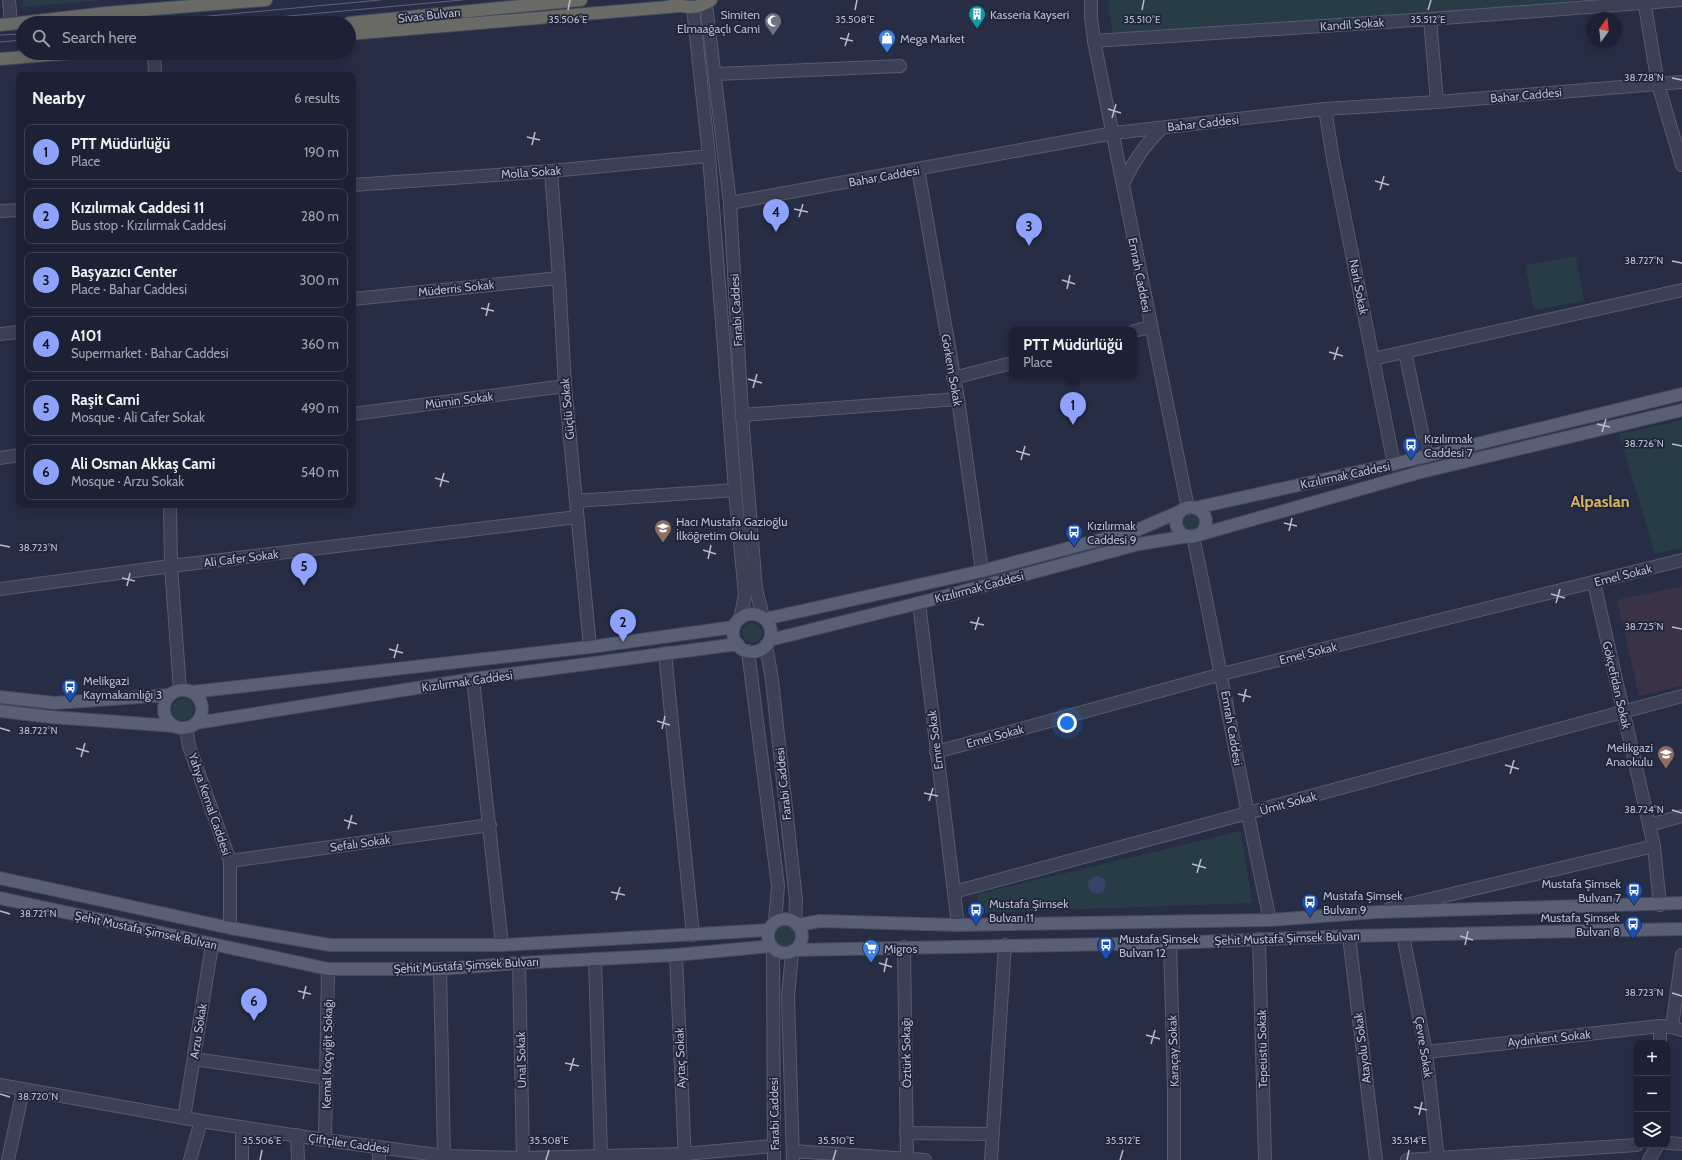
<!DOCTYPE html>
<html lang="en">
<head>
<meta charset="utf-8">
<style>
	:root { --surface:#1c2234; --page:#292f40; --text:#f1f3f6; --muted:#a0a4ac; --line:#3a3f4f; --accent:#8ea2fd }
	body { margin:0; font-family:Cabin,sans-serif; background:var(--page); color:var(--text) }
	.controls { position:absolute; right:12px; bottom:12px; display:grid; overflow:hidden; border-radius:8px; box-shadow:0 4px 16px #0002 }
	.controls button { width:36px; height:36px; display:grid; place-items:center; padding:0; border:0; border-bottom:1px solid var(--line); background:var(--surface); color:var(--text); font:20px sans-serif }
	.compass { position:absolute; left:1586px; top:12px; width:36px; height:36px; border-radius:50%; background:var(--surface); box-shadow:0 4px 16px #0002; rotate:15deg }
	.you { position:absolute; left:1067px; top:723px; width:14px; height:14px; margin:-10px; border:3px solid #fff; border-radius:50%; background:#1a73e8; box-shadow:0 0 0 6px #1a73e833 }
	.badge { display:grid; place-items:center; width:26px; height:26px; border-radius:50%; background:var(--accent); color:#111; font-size:13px; font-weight:700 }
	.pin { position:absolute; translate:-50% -33px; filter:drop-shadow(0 1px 2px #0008) }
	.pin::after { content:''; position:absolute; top:21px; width:14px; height:12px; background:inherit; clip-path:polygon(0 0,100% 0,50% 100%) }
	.popup { position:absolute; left:1009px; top:327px; width:128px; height:52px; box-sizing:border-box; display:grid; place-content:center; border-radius:8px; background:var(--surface); filter:drop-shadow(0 1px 3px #0005); font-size:13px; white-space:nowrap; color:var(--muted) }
	.popup b { font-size:15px; color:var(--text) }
	.popup::after { content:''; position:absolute; left:50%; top:100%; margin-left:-8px; border:8px solid transparent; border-top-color:var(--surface) }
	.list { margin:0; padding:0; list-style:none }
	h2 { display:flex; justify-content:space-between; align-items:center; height:52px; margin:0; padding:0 16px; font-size:17px }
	h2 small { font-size:13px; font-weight:400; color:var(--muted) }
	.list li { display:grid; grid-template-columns:26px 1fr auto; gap:12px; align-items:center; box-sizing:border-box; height:56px; margin:0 8px 8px; padding:0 8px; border:1px solid var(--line); border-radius:8px }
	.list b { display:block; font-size:15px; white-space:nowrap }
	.list p { margin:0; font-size:13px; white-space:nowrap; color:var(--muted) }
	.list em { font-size:13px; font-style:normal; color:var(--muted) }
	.icon { flex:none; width:22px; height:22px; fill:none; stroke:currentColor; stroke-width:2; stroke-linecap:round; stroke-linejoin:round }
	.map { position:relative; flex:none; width:1682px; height:1160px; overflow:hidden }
	.search { position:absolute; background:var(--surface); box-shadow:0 4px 16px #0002; left:16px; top:16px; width:340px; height:44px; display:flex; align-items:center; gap:10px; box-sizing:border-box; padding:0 14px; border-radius:22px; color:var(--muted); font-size:15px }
	.panel { position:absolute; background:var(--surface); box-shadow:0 4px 16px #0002; left:16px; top:72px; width:340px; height:436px; border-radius:8px }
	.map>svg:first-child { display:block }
	.medical { fill:#393345 }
	.green { fill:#283c46 }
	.water { fill:#38426b }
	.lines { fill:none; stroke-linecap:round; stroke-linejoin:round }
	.minor-casing { stroke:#565b6f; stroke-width:14 }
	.tertiary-casing { stroke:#565b6f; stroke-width:14 }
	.primary-casing { stroke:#44495e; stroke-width:14 }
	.trunk-casing { stroke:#42485c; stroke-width:14 }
	.minor { stroke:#3b4054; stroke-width:12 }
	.tertiary { stroke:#3b4054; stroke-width:12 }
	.primary { stroke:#595f74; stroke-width:12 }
	.trunk { stroke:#6a6a66; stroke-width:12 }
	.tram { stroke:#5d637c; stroke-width:1 }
	.ticks { fill:none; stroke:#b8bcce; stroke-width:1.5 }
	.labels { text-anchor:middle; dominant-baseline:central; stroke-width:3.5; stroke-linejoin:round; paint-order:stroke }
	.poi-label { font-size:12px; fill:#b8bcce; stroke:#1f253a; text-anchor:start }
	.street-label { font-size:12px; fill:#b8bcce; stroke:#1f253a }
	.district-label { font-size:16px; font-weight:bold; fill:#dcb265; stroke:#1f253a }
	.ticks-label { font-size:10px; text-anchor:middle; fill:#b8bcce; stroke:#1f253a; stroke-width:3.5; stroke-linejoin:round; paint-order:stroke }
</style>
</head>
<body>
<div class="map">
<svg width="1682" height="1160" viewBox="0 0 1682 1160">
	<rect width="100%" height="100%" fill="#262d45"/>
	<path class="medical" d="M 1682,586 L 1682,686 L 1639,696 L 1617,600 Z"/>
	<g class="green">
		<path d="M 23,0 L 104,0 L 23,7 Z"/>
		<path d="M 1110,0 L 1580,0 L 1313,25 L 1114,39 L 1108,9 Z"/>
		<path d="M 1576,256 L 1584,301 L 1534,310 L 1525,265 Z"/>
		<path d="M 1682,420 L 1682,548 L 1655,554 L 1619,434 Z"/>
		<circle cx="1191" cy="522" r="9"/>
		<circle cx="752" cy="633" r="10"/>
		<circle cx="183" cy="709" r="11"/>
		<path d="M 1241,831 L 1252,903 L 978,913 L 977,894 Z"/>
		<circle cx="785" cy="936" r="10"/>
	</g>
	<circle class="water" cx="1097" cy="885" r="9"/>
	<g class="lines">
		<g class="minor-casing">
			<g id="minor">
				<path d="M 1091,0 L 1091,17 L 1094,41 L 1188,508"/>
				<path d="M 1644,0 L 1658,84 L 1682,165"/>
				<path d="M 1430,19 L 1437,102"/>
				<path d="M 1094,41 L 1430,19 L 1682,0"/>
				<path d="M 154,53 L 155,75"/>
				<path d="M 716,74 L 900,66"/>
				<path d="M 1325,109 L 1333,159 L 1394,464"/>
				<path d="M 918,169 L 958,399 L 982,571"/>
				<path d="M 551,171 L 559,278 L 565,386 L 590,647"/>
				<path d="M 1123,184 C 1133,162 1145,144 1162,128"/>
				<path d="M 353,185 L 551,171 L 709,156"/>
				<path d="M 730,203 L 1114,133 L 1325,109 L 1437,102 L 1682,82"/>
				<path d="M 0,211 L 19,210"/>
				<path d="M 353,299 L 559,278"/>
				<path d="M 1134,331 L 1150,327"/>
				<path d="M 0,334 L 19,332"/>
				<path d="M 1405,352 L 1427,456"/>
				<path d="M 1373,359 L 1682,290"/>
				<path d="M 953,378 L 1012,363"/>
				<path d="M 353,414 L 565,386"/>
				<path d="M 742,415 L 958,399"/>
				<path d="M 0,458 L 19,455"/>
				<path d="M 576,501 L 735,490"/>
				<path d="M 170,505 L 171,566 L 180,690"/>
				<path d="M 1193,536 C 1220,664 1242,792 1270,920"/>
				<path d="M 1594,583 L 1654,846 L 1660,905"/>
				<path d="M 0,589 L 171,566 L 577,517"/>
				<path d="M 919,603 L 958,925"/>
				<path d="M 665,653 L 693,935"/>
				<path d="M 473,679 L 502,945"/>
				<path d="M 186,728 L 189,746 L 230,861 L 230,928"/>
				<path d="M 936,752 L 1222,674 L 1682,560"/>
				<path d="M 1649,825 L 1682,816"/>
				<path d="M 230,861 L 490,825"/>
				<path d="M 954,892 L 1682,696"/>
				<path d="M 1389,909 L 1654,846"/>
				<path d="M 1403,935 L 1426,1052 L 1438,1160"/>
				<path d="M 1349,936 L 1376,1160"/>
				<path d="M 1259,939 L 1265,1160"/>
				<path d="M 1170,943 L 1174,1085 L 1174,1160"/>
				<path d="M 904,947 L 907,1160"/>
				<path d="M 676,955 L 685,1160"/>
				<path d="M 595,959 L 601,1156"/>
				<path d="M 519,963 L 523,1160"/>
				<path d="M 440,969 L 444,1156"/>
				<path d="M 1672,1027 L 1682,955"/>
				<path d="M 1660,1043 L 1660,1026"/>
				<path d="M 1426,1052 L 1660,1026 L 1672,1027 L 1682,1030"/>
				<path d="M 194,1059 L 326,1078"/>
				<path d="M 0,1085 L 201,1121 L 325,1140 L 444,1156 L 523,1158 L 684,1154 L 774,1146"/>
				<path d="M 184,1118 L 212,945"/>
				<path d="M 242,1127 L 242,1160"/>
				<path d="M 906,1133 L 992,1134"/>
				<path d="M 297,1135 L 298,1160"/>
				<path d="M 325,1140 L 328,969"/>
				<path d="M 1667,1143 L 1682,1144"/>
				<path d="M 793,1151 L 925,1160"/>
				<path d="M 8,1160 L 23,1090"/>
				<path d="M 190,1160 L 201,1121"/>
				<path d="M 379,1160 L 379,1147"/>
				<path d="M 991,1160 L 1005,945"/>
				<path d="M 1407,1160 L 1637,1145"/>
				<path d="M 1649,1160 L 1658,1145"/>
			</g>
		</g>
		<g class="tertiary-casing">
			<g id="tertiary">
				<path d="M 9,0 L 11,24"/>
				<path d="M 706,4 L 730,203 L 742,415 L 756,589 L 763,617"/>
				<path d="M 693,8 L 709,156 L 735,490 L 745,595 L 740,619"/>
				<path d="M 766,645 L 772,680 L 796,900 L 795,923"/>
				<path d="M 748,651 L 778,886 L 775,922"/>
				<path d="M 773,949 L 774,1160"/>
				<path d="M 792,952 L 788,997 L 793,1160"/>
			</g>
		</g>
		<g class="primary-casing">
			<g id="primary">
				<circle cx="1191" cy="522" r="15"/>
				<path d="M 1195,508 L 1394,464 L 1682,394"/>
				<path d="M 1198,535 L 1421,472 L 1682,410"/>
				<circle cx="752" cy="633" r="19"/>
				<path d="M 765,619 L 982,571 L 1137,530 L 1181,511"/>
				<path d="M 770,640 L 919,603 L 1139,544 L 1189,536"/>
				<circle cx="183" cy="709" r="19"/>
				<path d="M 192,692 L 590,647 L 734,627"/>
				<path d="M 0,697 L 55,703 L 169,695"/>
				<path d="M 0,711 L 51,717 L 174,726"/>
				<path d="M 196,723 L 473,679 L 738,644"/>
				<path d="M 0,878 L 230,928 L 330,945 L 502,945 L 769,930"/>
				<path d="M 0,898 L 328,969 L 440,969 L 519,963 L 676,955 L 771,946"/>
				<circle cx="785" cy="936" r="17"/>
				<path d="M 797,925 L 820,921 L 958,925 L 1270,920 L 1377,912 L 1682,903"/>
				<path d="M 795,950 L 1170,943 L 1349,936 L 1682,929"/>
			</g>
		</g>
		<g class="trunk-casing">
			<g id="trunk">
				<path d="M 674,3 C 687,9 699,9 711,0"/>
				<path d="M 349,23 L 581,0"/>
				<path d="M 0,25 L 106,13 L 266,0"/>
				<path d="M 349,34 L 680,6"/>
				<path d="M 0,59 L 72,53"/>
			</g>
		</g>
		<use href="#minor" class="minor"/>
		<use href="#tertiary" class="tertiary"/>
		<use href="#primary" class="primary"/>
		<use href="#trunk" class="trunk"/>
		<g class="tram">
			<path d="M 135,23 L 380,0"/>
			<path d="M 213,23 L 462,0"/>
			<path d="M 0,35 L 23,34"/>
			<path d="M 0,42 L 23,40"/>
		</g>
	</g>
	<path class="ticks" d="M 568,10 L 570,0M 855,10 L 857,0M 1142,10 L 1144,0M 1428,10 L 1431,0M 840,38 L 853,41M 845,46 L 849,33M 1672,78 L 1682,80M 1108,109 L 1121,113M 1112,118 L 1116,104M 527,137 L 540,140M 532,145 L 535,132M 1375,181 L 1389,185M 1380,190 L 1384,176M 794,209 L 808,212M 799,217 L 803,204M 1672,261 L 1682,263M 1062,280 L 1075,284M 1067,289 L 1070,275M 481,308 L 494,311M 486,316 L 489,303M 1329,352 L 1343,356M 1334,360 L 1338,347M 748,379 L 762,383M 753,388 L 757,374M 1597,424 L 1610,427M 1602,432 L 1606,419M 1672,444 L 1682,446M 1016,451 L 1030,455M 1021,460 L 1025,446M 435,478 L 449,482M 440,487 L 444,473M 1284,523 L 1297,526M 1289,531 L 1292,518M 0,545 L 10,547M 703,550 L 716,554M 708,559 L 711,545M 122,578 L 135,581M 127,586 L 130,573M 1551,594 L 1565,598M 1556,603 L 1560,589M 970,622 L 984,625M 1672,627 L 1682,629M 975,630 L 979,617M 389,649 L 403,653M 394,658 L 398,644M 1238,694 L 1251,697M 1243,702 L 1246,689M 657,721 L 670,725M 0,728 L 10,731M 662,729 L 665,716M 76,748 L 89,752M 81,757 L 85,743M 1505,765 L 1519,769M 1510,774 L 1514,760M 924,793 L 938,796M 929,801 L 933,788M 1672,810 L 1682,813M 344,820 L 357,824M 348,829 L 352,815M 1192,864 L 1206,868M 1197,873 L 1201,859M 611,892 L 625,895M 616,900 L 620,887M 0,911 L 10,914M 1460,936 L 1473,940M 1465,945 L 1468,931M 879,963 L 892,967M 884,972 L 887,958M 298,991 L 311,994M 1672,993 L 1682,996M 303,999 L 306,986M 1146,1035 L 1160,1039M 1151,1044 L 1155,1030M 565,1063 L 579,1066M 570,1071 L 574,1058M 0,1094 L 10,1097M 1414,1107 L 1427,1110M 1419,1115 L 1422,1102M 260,1160 L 262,1150M 546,1160 L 549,1150M 833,1160 L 836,1150M 1120,1160 L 1123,1150M 1407,1160 L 1409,1150"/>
	<defs>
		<g id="building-pin" transform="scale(0.9)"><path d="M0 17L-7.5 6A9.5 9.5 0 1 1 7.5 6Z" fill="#0f9aa8" stroke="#1f253a"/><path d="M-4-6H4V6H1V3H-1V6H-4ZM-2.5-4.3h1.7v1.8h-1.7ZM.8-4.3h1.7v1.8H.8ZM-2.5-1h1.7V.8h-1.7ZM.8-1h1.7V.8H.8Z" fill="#fff"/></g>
		<g id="mosque-pin" transform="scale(0.9)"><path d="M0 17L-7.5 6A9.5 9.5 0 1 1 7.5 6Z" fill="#6b7280" stroke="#1f253a"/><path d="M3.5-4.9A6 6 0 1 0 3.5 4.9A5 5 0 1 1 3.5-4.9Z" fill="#fff"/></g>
		<g id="shop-pin" transform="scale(0.9)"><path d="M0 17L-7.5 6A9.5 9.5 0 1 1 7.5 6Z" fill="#3f7fe0" stroke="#1f253a"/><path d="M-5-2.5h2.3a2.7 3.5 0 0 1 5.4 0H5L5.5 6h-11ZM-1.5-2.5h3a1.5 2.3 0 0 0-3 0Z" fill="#fff"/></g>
		<g id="bus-pin" transform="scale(0.9)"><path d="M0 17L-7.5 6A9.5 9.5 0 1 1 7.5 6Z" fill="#1a4fb4" stroke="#1f253a"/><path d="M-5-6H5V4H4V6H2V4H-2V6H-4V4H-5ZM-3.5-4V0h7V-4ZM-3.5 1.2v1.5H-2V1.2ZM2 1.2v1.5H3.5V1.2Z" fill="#fff"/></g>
		<g id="school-pin" transform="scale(0.9)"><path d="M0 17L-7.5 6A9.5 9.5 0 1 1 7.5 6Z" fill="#8d6e63" stroke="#1f253a"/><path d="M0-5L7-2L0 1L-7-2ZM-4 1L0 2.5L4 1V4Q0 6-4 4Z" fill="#fff"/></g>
		<g id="supermarket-pin" transform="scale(0.9)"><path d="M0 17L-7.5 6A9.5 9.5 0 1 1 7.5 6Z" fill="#3f7fe0" stroke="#1f253a"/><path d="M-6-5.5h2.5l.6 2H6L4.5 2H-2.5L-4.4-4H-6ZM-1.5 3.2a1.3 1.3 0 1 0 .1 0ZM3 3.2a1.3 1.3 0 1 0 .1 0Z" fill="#fff"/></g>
	</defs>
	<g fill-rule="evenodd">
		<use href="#building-pin" x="977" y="14"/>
		<use href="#mosque-pin" x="773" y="21"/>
		<use href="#shop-pin" x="887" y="38"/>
		<use href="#bus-pin" x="1411" y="445"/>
		<use href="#school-pin" x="663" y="528"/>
		<use href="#bus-pin" x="1074" y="532"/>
		<use href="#bus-pin" x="70" y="687"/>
		<use href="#school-pin" x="1666" y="754"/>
		<use href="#bus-pin" x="1634" y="890"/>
		<use href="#bus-pin" x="1310" y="902"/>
		<use href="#bus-pin" x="976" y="910"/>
		<use href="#bus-pin" x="1633" y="924"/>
		<use href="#bus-pin" x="1106" y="945"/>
		<use href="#supermarket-pin" x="871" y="948"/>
	</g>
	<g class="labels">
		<g class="poi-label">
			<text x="760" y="14" text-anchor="end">Simiten<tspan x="760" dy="14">Elmaağaçlı Cami</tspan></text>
			<text x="990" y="14">Kasseria Kayseri</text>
			<text x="900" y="38">Mega Market</text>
			<text x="1424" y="438">Kızılırmak<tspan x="1424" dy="14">Caddesi 7</tspan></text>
			<text x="676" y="521">Hacı Mustafa Gazioğlu<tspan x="676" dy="14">İlköğretim Okulu</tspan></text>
			<text x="1087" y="525">Kızılırmak<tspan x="1087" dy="14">Caddesi 9</tspan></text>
			<text x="83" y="680">Melikgazi<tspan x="83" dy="14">Kaymakamlığı 3</tspan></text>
			<text x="1653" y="747" text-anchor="end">Melikgazi<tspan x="1653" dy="14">Anaokulu</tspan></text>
			<text x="1621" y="883" text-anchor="end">Mustafa Şimsek<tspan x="1621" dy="14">Bulvarı 7</tspan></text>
			<text x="1323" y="895">Mustafa Şimsek<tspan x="1323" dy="14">Bulvarı 9</tspan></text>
			<text x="989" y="903">Mustafa Şimsek<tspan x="989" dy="14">Bulvarı 11</tspan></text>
			<text x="1620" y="917" text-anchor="end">Mustafa Şimsek<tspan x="1620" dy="14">Bulvarı 8</tspan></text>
			<text x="1119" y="938">Mustafa Şimsek<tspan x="1119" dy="14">Bulvarı 12</tspan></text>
			<text x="884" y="948">Migros</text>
		</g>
		<g class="street-label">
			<text transform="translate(429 15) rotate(-6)">Sivas Bulvarı</text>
			<text transform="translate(1352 24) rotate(-4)">Kandil Sokak</text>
			<text transform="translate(1526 95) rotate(-5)">Bahar Caddesi</text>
			<text transform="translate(1203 123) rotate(-6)">Bahar Caddesi</text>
			<text transform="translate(531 172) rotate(-4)">Molla Sokak</text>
			<text transform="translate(884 176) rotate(-10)">Bahar Caddesi</text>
			<text transform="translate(1140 275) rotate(79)">Emrah Caddesi</text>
			<text transform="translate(1359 287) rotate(79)">Narlı Sokak</text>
			<text transform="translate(456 288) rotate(-6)">Müderris Sokak</text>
			<text transform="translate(736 310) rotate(-93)">Farabi Caddesi</text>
			<text transform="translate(952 370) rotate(80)">Görkem Sokak</text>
			<text transform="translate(459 400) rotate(-7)">Mümin Sokak</text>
			<text transform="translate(567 409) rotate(-95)">Güçlü Sokak</text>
			<text transform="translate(1345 475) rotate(-12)">Kızılırmak Caddesi</text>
			<text transform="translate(241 558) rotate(-7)">Ali Cafer Sokak</text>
			<text transform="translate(1623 575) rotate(-14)">Emel Sokak</text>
			<text transform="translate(979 587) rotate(-15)">Kızılırmak Caddesi</text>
			<text transform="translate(1308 653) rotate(-14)">Emel Sokak</text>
			<text transform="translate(467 681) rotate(-8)">Kızılırmak Caddesi</text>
			<text transform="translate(1617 685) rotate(77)">Gökçefidan Sokak</text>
			<text transform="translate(1232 728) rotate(80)">Emrah Caddesi</text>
			<text transform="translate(995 736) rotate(-15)">Emel Sokak</text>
			<text transform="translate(935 740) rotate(-97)">Emre Sokak</text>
			<text transform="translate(783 784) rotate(-96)">Farabi Caddesi</text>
			<text transform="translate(1288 803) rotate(-15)">Ümit Sokak</text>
			<text transform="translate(210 804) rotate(71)">Yahya Kemal Caddesi</text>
			<text transform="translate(360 843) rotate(-8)">Sefalı Sokak</text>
			<text transform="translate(146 930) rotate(12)">Şehit Mustafa Şimsek Bulvarı</text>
			<text transform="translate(1287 938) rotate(-2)">Şehit Mustafa Şimsek Bulvarı</text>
			<text transform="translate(466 965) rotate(-3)">Şehit Mustafa Şimsek Bulvarı</text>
			<text transform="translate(198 1031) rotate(-81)">Arzu Sokak</text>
			<text transform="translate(1549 1038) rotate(-6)">Aydınkent Sokak</text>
			<text transform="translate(1424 1047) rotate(81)">Çevre Sokak</text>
			<text transform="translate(1362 1048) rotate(-97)">Atayolu Sokak</text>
			<text transform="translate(1262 1049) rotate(-91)">Tepeüstü Sokak</text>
			<text transform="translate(1173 1051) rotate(-92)">Karaçay Sokak</text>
			<text transform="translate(906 1053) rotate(-91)">Öztürk Sokağı</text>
			<text transform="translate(327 1054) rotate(-89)">Kemal Koçyiğit Sokağı</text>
			<text transform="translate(680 1058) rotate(-92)">Aytaç Sokak</text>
			<text transform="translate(521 1060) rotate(-91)">Ünal Sokak</text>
			<text transform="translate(774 1114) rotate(-91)">Farabi Caddesi</text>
			<text transform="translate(349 1143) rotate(8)">Çiftçiler Caddesi</text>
		</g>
		<g class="district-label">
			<text x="1600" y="501">Alpaslan</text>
		</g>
	</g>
	<g class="ticks-label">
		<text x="568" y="23">35.506°E</text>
		<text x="855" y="23">35.508°E</text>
		<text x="1142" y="23">35.510°E</text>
		<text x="1428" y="23">35.512°E</text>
		<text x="1644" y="81">38.728°N</text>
		<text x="1644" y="264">38.727°N</text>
		<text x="1644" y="447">38.726°N</text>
		<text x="38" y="551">38.723°N</text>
		<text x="1644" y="630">38.725°N</text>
		<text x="38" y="734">38.722°N</text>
		<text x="1644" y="813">38.724°N</text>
		<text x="38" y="917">38.721°N</text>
		<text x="1644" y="996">38.723°N</text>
		<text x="38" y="1100">38.720°N</text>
		<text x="262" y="1144">35.506°E</text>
		<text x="549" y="1144">35.508°E</text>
		<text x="836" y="1144">35.510°E</text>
		<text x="1123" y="1144">35.512°E</text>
		<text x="1409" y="1144">35.514°E</text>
	</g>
</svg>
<div class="controls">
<button>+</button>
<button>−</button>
<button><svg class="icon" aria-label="layers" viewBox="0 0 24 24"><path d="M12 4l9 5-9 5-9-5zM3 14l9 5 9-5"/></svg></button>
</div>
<svg class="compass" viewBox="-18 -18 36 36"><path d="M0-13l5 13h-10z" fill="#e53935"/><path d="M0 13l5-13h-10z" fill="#a0a4ac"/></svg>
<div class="you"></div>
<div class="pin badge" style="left:1073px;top:425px">1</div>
<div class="popup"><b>PTT Müdürlüğü</b>Place</div>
<div class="pin badge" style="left:623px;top:642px">2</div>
<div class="pin badge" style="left:1029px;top:246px">3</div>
<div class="pin badge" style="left:776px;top:232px">4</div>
<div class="pin badge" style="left:304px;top:586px">5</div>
<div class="pin badge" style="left:254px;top:1021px">6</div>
<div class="search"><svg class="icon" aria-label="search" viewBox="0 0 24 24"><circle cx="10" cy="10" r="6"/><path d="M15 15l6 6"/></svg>Search here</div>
<section class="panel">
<h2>Nearby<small>6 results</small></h2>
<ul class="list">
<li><span class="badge">1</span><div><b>PTT Müdürlüğü</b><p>Place</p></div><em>190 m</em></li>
<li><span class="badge">2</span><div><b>Kızılırmak Caddesi 11</b><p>Bus stop · Kızılırmak Caddesi</p></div><em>280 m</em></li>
<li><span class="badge">3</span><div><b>Başyazıcı Center</b><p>Place · Bahar Caddesi</p></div><em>300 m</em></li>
<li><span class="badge">4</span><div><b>A101</b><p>Supermarket · Bahar Caddesi</p></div><em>360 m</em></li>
<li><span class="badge">5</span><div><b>Raşit Cami</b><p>Mosque · Ali Cafer Sokak</p></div><em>490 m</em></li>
<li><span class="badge">6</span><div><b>Ali Osman Akkaş Cami</b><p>Mosque · Arzu Sokak</p></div><em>540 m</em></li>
</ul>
</section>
</div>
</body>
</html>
